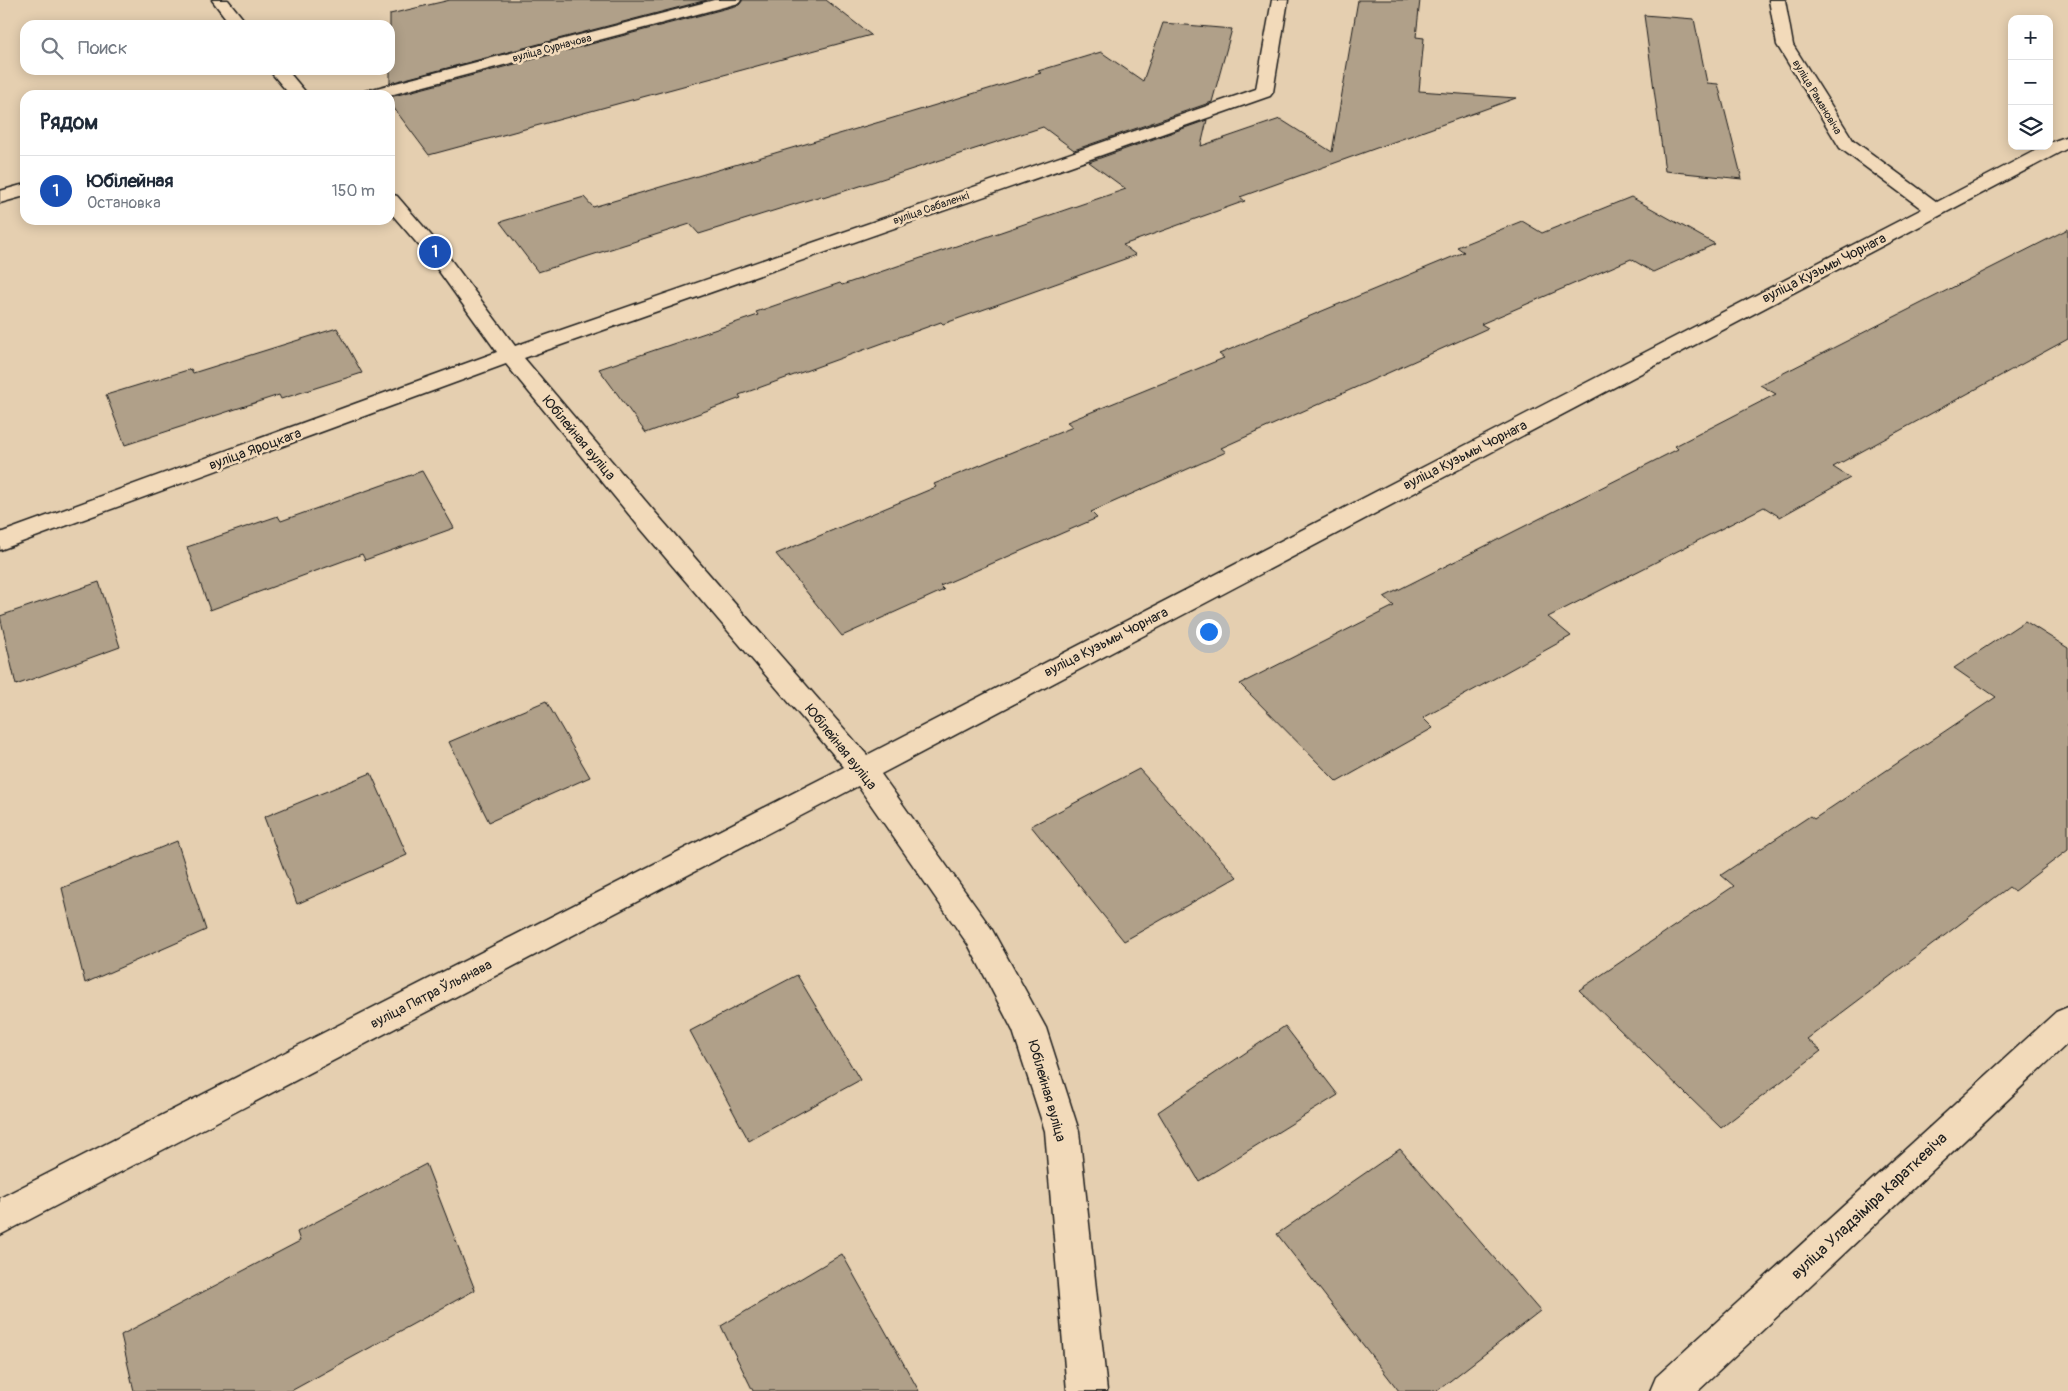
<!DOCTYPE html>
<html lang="ru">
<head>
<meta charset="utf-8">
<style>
	:root { --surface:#fff; --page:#f6f6f7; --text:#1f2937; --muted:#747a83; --line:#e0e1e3; --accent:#1c1c1c }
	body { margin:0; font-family:Pangolin,sans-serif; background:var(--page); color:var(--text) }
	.controls { position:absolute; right:15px; top:15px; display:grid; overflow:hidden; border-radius:10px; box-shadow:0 2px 12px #0003 }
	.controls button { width:45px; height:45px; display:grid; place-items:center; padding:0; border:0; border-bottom:1px solid var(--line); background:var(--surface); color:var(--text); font:25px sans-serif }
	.you { position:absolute; left:1208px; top:631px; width:18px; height:18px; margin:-12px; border:4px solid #fff; border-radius:50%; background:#1a73e8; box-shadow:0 0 0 8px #1a73e833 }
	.badge { display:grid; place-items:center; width:32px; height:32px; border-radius:50%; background:var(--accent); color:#fff; font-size:16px; font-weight:700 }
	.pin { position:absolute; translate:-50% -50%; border:2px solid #fff; box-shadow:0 1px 5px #0006 }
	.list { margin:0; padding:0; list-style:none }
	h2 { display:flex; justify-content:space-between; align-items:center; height:65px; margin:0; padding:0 20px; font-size:21px }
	h2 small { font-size:16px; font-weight:400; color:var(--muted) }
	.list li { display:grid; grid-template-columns:32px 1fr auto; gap:15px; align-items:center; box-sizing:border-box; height:70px; padding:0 20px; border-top:1px solid var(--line) }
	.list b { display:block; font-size:19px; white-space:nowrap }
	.list p { margin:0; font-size:16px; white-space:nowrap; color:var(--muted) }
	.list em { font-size:16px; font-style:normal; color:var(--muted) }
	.icon { flex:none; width:28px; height:28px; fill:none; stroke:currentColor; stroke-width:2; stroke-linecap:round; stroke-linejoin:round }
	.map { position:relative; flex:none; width:2068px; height:1391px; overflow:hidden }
	.search { position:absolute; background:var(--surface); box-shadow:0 2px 12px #0003; left:20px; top:20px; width:375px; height:55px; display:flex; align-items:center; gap:12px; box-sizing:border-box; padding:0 18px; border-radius:15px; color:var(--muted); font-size:19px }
	.panel { position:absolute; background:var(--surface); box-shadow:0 2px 12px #0003; left:20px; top:90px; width:375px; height:135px; border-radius:15px }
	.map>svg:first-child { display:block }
	.building { fill:#b0a089; stroke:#1c1c1c }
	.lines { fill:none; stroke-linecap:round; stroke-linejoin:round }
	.minor-casing { stroke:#1c1c1c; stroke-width:3 }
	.minor { fill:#f2daba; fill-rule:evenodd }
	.labels { text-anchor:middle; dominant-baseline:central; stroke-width:5; stroke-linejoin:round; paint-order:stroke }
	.far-street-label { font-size:11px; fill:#1c1c1c; stroke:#f2daba }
	.street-label { font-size:14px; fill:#1c1c1c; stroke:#f2daba }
	.near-street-label { font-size:16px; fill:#1c1c1c; stroke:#f2daba }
</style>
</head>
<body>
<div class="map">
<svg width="2068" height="1391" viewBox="0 0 2068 1391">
	<rect width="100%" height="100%" fill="#e5cfb0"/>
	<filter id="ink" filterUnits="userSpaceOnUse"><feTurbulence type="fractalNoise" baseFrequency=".02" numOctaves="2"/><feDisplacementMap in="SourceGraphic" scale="10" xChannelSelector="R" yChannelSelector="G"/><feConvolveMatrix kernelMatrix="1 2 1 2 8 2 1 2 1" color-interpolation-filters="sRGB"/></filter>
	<g filter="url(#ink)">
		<g class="building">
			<path d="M 450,0 L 707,0 L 390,83 L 390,14 Z"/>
			<path d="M 743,0 L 826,0 L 871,35 L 429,155 L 390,103 L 390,97 L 739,5 Z"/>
			<path d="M 1358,0 L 1420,0 L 1416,37 L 1424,38 L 1419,91 L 1516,98 L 1240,197 L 1245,201 L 1123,245 L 1136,255 L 943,324 L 941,322 L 739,395 L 741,398 L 646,433 L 599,369 L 758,315 L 756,312 L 840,283 L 842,285 L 965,243 L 966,244 L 1126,189 L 1089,162 L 1207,120 L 1201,146 L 1280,119 L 1332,152 Z"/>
			<path d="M 1644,15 L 1694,19 L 1707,83 L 1718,84 L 1742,179 L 1665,171 Z"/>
			<path d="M 1163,23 L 1232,29 L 1212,102 L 1074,150 L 1043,127 L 823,198 L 821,196 L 699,234 L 690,224 L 538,272 L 500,222 L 584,197 L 593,207 L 893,118 L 1041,73 L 1038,71 L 1101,52 L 1143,81 Z"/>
			<path d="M 1631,197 L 1715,244 L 1653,272 L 1631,259 L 1481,324 L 1488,328 L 1221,448 L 1226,452 L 1091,512 L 1097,518 L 940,586 L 944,590 L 842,636 L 776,554 L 936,487 L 934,484 L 1073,427 L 1067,422 L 1224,358 L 1219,354 L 1464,252 L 1457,247 L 1522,221 L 1542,233 Z"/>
			<path d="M 2068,229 L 2068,339 L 1833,467 L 1850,478 L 1780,517 L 1764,507 L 1548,617 L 1571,636 L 1423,718 L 1433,728 L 1337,782 L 1240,684 L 1394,606 L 1384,597 L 1678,449 L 1675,446 L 1776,394 L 1760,385 Z"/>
			<path d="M 337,328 L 362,373 L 281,399 L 279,395 L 125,445 L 106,395 L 191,369 L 193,373 Z"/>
			<path d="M 422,471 L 454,528 L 365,560 L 362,554 L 210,610 L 187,547 L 278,516 L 281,521 Z"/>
			<path d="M 99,582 L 120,647 L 16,685 L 0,616 Z"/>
			<path d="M 2025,621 L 2068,648 L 2068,850 L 2014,891 L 2009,887 L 1807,1039 L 1821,1051 L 1721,1128 L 1579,990 L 1734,886 L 1721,875 L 1810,816 L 1814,819 L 1996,697 L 1954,668 Z"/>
			<path d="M 546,701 L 590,777 L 489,822 L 449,742 Z"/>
			<path d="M 1139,769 L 1237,877 L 1124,941 L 1031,826 Z"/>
			<path d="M 371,773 L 407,855 L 297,904 L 264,817 Z"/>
			<path d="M 177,841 L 206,930 L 85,983 L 62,888 Z"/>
			<path d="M 797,975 L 860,1080 L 749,1141 L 690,1031 Z"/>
			<path d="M 1285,1026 L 1338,1095 L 1199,1181 L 1158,1112 Z"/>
			<path d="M 1400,1149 L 1540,1311 L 1437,1391 L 1399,1391 L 1277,1234 Z"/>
			<path d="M 426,1164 L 475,1290 L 291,1391 L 134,1391 L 121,1335 L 300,1241 L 297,1232 Z"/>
			<path d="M 842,1254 L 919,1391 L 753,1391 L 721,1326 Z"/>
		</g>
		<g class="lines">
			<g class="minor-casing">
				<g id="minor">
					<path d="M 212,0 L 228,0 L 248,25 L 231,25 Z"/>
					<path d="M 714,0 L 741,0 L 739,3 L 390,95 L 362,95 L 365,91 Z"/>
					<path d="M 1272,0 L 1288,0 L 1273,92 L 1270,96 L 524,358 L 654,511 L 867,755 L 1922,209 L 1840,148 L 1777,45 L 1769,0 L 1785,0 L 1793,45 L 1853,140 L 1937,202 L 2044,146 L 2049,146 L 2049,143 L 2068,136 L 2068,148 L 881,774 L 991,928 L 1046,1028 L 1079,1131 L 1107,1391 L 1067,1391 L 1045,1131 L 1013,1031 L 969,946 L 858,786 L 0,1235 L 0,1198 L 844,767 L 636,523 L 506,364 L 0,550 L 0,533 L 497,352 L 428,256 L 390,212 L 390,194 L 397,196 L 442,248 L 515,346 L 1256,89 Z"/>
					<path d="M 269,70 L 287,70 L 308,95 L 290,95 Z"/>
					<path d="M 25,184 L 25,196 L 0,203 L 0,191 Z"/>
					<path d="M 2068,1007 L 2068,1043 L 1698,1391 L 1650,1391 L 1656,1377 L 2056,1012 Z"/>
				</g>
			</g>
			<use href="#minor" class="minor"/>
		</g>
	</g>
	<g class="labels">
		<g class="far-street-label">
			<text transform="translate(552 48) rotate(-15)">вуліца Сурначова</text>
			<text transform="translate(1817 97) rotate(59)">вуліца Рамановіча</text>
			<text transform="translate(931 208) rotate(-19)">вуліца Сабаленкі</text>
		</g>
		<g class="street-label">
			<text transform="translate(1824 268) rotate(-27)">вуліца Кузьмы Чорнага</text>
			<text transform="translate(579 438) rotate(50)">Юбілейная вуліца</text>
			<text transform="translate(255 449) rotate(-20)">вуліца Яроцкага</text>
			<text transform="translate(1465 455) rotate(-27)">вуліца Кузьмы Чорнага</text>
			<text transform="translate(1106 642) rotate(-27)">вуліца Кузьмы Чорнага</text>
			<text transform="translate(841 747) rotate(51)">Юбілейная вуліца</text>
			<text transform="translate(431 994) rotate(-27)">вуліца Пятра Ўльянава</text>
			<text transform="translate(1047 1091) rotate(74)">Юбілейная вуліца</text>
		</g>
		<g class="near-street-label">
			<text transform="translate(1869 1206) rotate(-43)">вуліца Уладзіміра Караткевіча</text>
		</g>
	</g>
</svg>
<div class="controls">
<button>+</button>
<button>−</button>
<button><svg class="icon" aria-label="layers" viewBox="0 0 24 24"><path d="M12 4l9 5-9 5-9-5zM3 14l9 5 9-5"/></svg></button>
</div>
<div class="you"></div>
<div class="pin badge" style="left:435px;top:252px;background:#1a4fb4">1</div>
<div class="search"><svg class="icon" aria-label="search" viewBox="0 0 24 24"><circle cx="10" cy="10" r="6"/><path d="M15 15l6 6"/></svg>Поиск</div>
<section class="panel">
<h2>Рядом<small></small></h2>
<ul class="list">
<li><span class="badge" style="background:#1a4fb4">1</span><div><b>Юбілейная</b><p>Остановка</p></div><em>150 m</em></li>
</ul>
</section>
</div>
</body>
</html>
